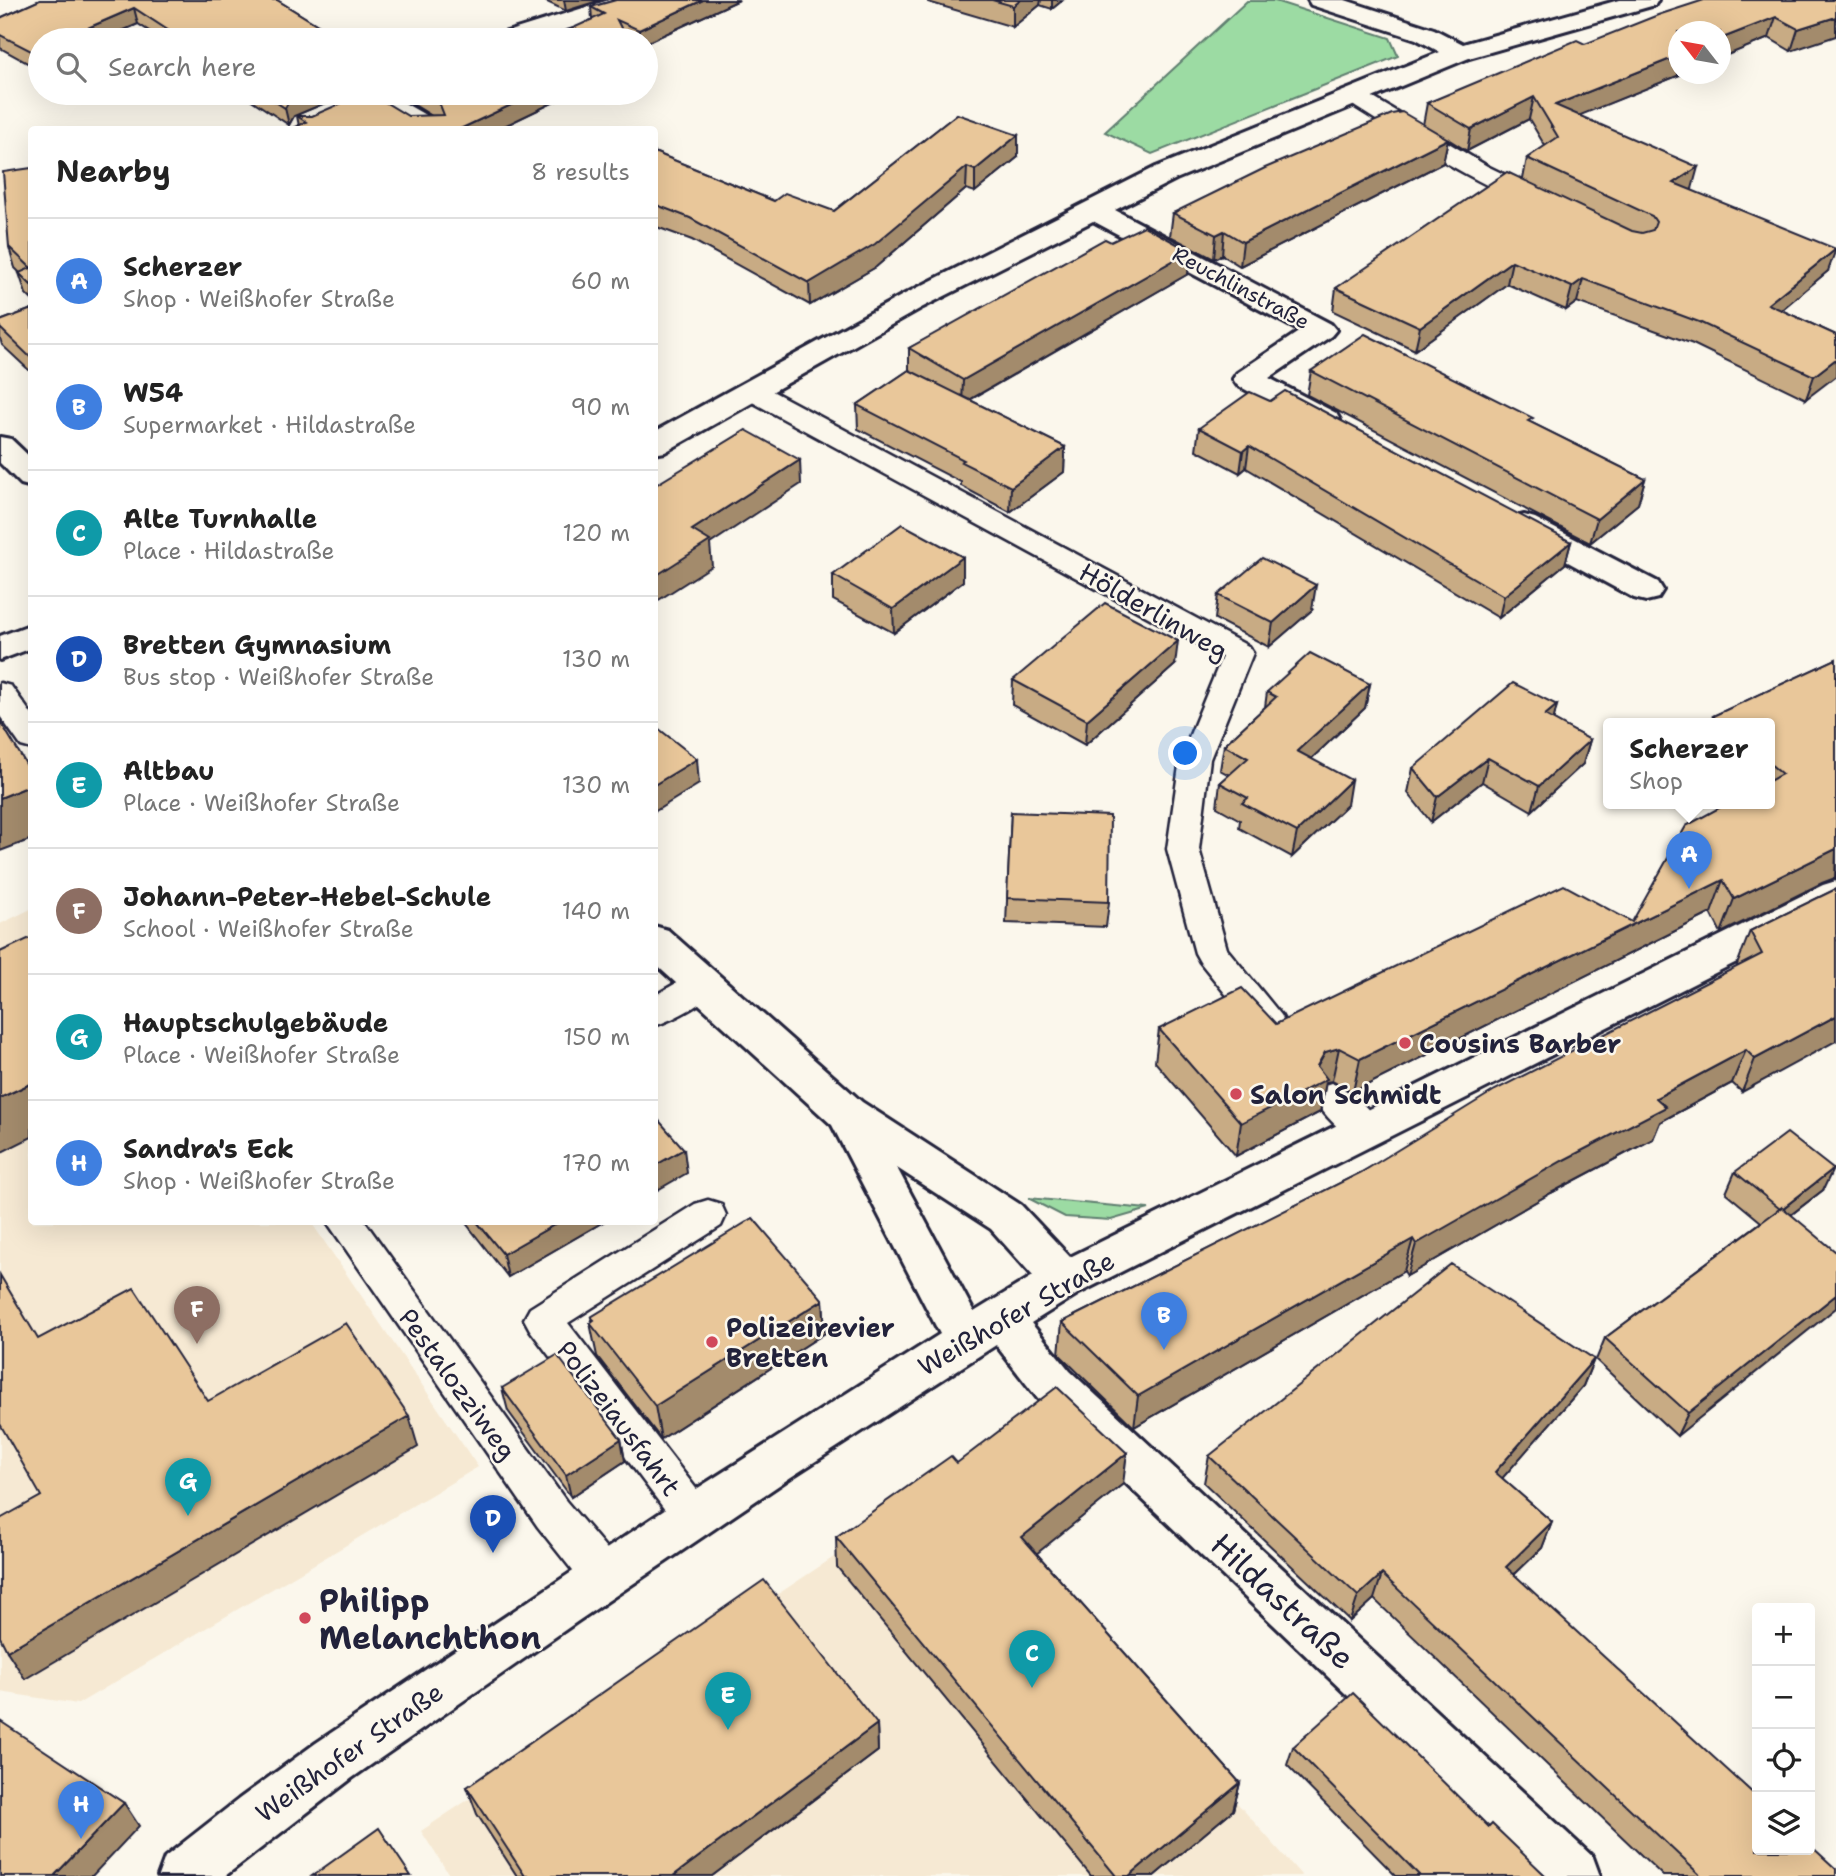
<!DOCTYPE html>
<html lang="en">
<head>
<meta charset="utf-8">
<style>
	:root { --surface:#fff; --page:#f6f6f6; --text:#222; --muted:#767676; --line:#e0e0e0; --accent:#d1495b }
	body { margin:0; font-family:"Shantell Sans",sans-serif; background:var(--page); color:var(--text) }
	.controls { position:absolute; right:21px; bottom:21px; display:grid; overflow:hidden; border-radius:7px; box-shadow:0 7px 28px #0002 }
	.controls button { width:63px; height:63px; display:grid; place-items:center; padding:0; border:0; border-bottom:2px solid var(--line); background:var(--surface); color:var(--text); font:35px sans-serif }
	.compass { position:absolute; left:1668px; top:21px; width:63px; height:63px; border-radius:50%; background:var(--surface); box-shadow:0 7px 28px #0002; rotate:301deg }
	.you { position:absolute; left:1186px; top:754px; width:24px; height:24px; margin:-18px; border:5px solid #fff; border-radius:50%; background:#1a73e8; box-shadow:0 0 0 10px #1a73e833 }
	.badge { display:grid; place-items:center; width:46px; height:46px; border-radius:50%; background:var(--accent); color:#fff; font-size:23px; font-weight:700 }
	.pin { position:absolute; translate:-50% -58px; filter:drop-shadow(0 2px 4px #0008) }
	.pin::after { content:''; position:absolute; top:37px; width:24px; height:21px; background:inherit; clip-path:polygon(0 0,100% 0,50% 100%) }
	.popup { position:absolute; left:1603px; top:718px; width:172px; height:91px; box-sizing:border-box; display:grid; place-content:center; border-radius:7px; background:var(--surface); filter:drop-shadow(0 2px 5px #0005); font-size:23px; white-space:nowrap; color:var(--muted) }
	.popup b { font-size:26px; color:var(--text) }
	.popup::after { content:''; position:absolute; left:50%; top:100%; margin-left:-14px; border:14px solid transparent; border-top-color:var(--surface) }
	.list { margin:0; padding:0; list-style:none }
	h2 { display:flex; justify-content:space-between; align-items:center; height:91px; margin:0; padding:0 28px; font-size:30px }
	h2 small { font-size:23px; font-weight:400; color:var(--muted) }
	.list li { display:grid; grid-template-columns:46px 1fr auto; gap:21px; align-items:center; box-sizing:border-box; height:126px; padding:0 28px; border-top:2px solid var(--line) }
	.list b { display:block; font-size:26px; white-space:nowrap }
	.list p { margin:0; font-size:23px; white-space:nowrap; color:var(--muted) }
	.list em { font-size:23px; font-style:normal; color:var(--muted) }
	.icon { flex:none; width:38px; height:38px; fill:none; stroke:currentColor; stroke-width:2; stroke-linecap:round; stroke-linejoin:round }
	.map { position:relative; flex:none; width:1836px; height:1876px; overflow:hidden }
	.search { position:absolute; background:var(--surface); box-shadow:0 7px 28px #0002; left:28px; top:28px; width:630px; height:77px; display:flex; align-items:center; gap:18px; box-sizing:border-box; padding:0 24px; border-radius:38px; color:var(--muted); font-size:26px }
	.panel { position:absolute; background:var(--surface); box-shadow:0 7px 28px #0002; left:28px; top:126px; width:630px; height:1099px; border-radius:7px }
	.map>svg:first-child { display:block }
	.built { fill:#f6e9d3 }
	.green { fill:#9cdba3; stroke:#5f7e6f; stroke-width:2 }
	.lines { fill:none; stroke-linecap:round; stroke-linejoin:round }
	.service-casing { stroke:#22223b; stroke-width:5 }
	.minor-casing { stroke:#22223b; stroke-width:6 }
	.service { fill:#fbf7ec; fill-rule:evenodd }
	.minor { fill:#fbf7ec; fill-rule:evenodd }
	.wall { fill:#c8ab84; stroke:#22223b; stroke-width:2 }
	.shaded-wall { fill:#a38b6c; stroke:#22223b; stroke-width:2 }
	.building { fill:#e9c79a; stroke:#22223b; stroke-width:2 }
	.poi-dot { fill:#d1495b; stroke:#fbf7ec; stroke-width:2.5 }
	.labels { text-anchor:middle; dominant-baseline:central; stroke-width:5; stroke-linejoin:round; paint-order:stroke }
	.far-street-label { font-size:21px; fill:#22223b; stroke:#fbf7ec }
	.street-label { font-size:26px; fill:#22223b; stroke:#fbf7ec }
	.poi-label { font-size:26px; font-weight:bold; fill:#22223b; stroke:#fbf7ec; text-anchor:start }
	.near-poi-label { font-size:32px; font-weight:bold; fill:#22223b; stroke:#fbf7ec; text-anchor:start }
	.near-street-label { font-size:32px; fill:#22223b; stroke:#fbf7ec }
</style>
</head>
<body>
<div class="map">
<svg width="1836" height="1876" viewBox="0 0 1836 1876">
	<rect width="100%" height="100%" fill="#fbf7ec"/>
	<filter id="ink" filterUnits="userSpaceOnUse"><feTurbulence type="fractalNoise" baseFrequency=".0143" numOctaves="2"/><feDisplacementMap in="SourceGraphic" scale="14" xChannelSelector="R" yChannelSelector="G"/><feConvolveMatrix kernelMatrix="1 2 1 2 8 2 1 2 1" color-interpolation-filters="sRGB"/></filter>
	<g filter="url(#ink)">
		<g class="built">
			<path d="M 31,909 L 32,1222 L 311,1222 L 478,1467 L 78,1704 L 0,1692 L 0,924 Z"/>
			<path d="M 950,1480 L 1302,1876 L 450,1876 L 421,1831 Z"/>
		</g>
		<g class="green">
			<path d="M 1247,1 L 1275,1 L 1390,38 L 1398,56 L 1152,154 L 1105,132 Z"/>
			<path d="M 1028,1198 L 1148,1209 L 1149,1209 L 1111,1220 L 1065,1217 Z"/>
		</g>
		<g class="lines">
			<g class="service-casing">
				<g id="service">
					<path d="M 1354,89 L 1362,91 L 1487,166 L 1543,193 L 1547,198 L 1543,203 C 1513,211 1379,121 1346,101 L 1343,96 L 1346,91 Z"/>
					<path d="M 752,383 L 761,385 L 1248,646 L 1253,653 L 1210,759 L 1199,849 L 1227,949 L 1281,1015 L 1286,1024 L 1281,1033 L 1269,1037 L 1257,1033 L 1200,962 L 1195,953 L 1167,849 L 1180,759 L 1222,657 L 743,397 L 739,391 L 743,385 Z"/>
					<path d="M 0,683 L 11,686 L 32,715 L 32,749 L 21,746 L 0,716 Z"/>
					<path d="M 704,970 L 716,974 L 721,983 C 712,1000 673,1020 654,1026 L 654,996 L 692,974 Z"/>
					<path d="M 1331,1083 C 1351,1090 1372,1110 1382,1129 L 1377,1139 C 1373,1140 1369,1143 1365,1143 C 1349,1144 1320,1110 1313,1097 L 1319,1087 Z"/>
					<path d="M 708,1200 L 721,1204 L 726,1215 L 721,1226 L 568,1323 L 708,1504 L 714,1517 L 708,1530 L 694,1535 L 680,1530 L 530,1330 L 524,1319 L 530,1308 L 695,1204 Z"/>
					<path d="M 327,1222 L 365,1222 L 566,1501 L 618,1562 L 624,1576 L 618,1590 L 603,1595 L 588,1590 L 538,1527 Z"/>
				</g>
			</g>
			<g class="minor-casing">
				<g id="minor">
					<path d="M 609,0 L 647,0 L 644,5 L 531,40 L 493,40 L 497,35 Z"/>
					<path d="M 1308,0 L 1345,0 L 1434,29 L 1463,44 L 1619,0 L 1658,0 L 1655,5 L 1469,58 L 1176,179 L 1115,210 L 1331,324 L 1336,330 L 1331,336 L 1269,378 L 1336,413 L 1340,420 L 1336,427 L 1325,429 L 1314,427 L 1237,385 L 1233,379 L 1237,373 L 1300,331 L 1093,221 L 923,307 L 665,452 L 654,454 L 654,432 L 903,295 L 1156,167 L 1440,52 L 1416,39 L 1311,5 Z"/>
					<path d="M 361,93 L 387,93 L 441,124 L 445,130 L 412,130 L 363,101 L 359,95 Z"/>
					<path d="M 0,437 L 11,439 L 32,459 L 32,487 L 21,484 L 0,463 Z"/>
					<path d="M 1524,515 L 1535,518 L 1658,582 L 1663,590 L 1658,598 L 1646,601 L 1634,598 L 1513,532 L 1508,525 L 1513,518 Z"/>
					<path d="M 32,624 L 32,648 L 0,660 L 0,636 Z"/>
					<path d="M 1836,881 L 1836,912 L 1079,1293 L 1031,1323 L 1070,1371 L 1593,1857 L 1600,1876 L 1536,1876 L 1038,1399 L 996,1345 L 791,1477 L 578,1621 L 352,1778 L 225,1876 L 158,1876 L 165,1857 L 239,1799 L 316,1743 L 687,1495 L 940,1334 L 832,1125 L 654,963 L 654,926 L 668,930 L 862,1102 L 1021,1205 L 1070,1257 L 1823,885 ZM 897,1168 L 991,1229 L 1033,1276 L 974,1312 Z"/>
				</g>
			</g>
			<use href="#service" class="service"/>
			<use href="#minor" class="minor"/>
		</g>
		<g class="wall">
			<path d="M 40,0 L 277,0 L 342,40 L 163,40 L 138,24 L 38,69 L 0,48 L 0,18 Z"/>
			<path d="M 543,0 L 601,0 L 566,11 Z"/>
			<path d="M 616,0 L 739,0 L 646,43 L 646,40 L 628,40 L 592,19 L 591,7 Z"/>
			<path d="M 928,0 L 1063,0 L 1052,9 L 1040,5 L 1013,27 L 928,2 Z"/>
			<path d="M 1836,0 L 1791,51 L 1769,38 L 1678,74 L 1682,74 L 1579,115 L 1692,189 L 1691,190 L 1828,271 L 1781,310 L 1836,335 L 1806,399 L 1693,344 L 1577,302 L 1566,310 L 1507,284 L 1415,350 L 1333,311 L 1336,288 L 1523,179 L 1527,158 L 1545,146 L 1529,119 L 1467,151 L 1448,139 L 1443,163 L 1240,266 L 1222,255 L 1214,259 L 1170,236 L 1173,213 L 1423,125 L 1427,103 L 1585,44 Z"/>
			<path d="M 241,93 L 349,93 L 294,116 L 289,125 Z"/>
			<path d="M 395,93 L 573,93 L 496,130 L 294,130 L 294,128 L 299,126 L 297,116 L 432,116 Z"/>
			<path d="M 957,114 L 1018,157 L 975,192 L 966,189 L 876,267 L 810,305 L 692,240 L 654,226 L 654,152 L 774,201 L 834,211 Z"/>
			<path d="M 32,168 L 32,300 L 26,294 L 19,273 L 20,273 L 15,268 L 9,247 Z"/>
			<path d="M 1111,242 L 1188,274 L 970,400 L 1065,447 L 1064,472 L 1010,512 L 961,486 L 961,482 L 858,429 L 857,405 L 909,370 L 909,348 Z"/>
			<path d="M 32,309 L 32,373 L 2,345 L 0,338 L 0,321 Z"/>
			<path d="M 1311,371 L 1532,423 L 1645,479 L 1638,504 L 1590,543 L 1307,395 Z"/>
			<path d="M 1199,428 L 1571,542 L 1565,564 L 1499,618 L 1246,468 L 1240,473 L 1196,450 Z"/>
			<path d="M 963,557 L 963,581 L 894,633 L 833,600 L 833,575 Z"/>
			<path d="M 1218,595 L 1312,610 L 1269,647 L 1215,619 Z"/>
			<path d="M 1836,659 L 1836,879 L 1822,883 L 1721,933 L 1711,913 L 1353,1092 L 1332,1081 L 1326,1082 L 1320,1112 L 1236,1156 L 1155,1062 L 1159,1029 L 1276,1024 L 1632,922 L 1769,803 L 1769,723 L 1711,723 L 1713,716 Z"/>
			<path d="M 1175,665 L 1085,745 L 1012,705 L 1013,680 Z"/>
			<path d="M 1370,684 L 1365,708 L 1311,759 L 1347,805 L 1292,857 L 1239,828 L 1240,820 L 1217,807 L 1220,783 L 1229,775 L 1220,770 L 1224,745 L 1265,707 L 1267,692 Z"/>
			<path d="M 1557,705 L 1553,720 L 1590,740 L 1583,764 L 1532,811 L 1482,782 L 1431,822 L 1408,793 L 1413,768 Z"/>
			<path d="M 1011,812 L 1109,902 L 1106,927 L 1006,923 Z"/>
			<path d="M 1836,889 L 1742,1092 L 1732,1083 L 1660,1122 L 1653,1139 L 1551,1193 L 1407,1276 L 1404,1271 L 1134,1427 L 1059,1354 L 1062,1322 L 1362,1172 L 1738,967 L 1737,965 L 1750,931 Z"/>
			<path d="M 1735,1172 L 1823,1190 L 1791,1215 L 1677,1436 L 1596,1360 L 1605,1338 L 1761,1222 L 1726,1193 Z"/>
			<path d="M 465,1222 L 603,1222 L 508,1277 Z"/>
			<path d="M 823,1300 L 825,1333 L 661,1439 L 597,1356 L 590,1323 L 592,1322 L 591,1317 Z"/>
			<path d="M 1594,1359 L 1583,1386 L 1502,1478 L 1552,1522 L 1542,1548 L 1514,1575 L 1836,1876 L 1663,1876 L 1374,1599 L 1350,1621 L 1204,1483 L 1209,1456 Z"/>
			<path d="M 502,1388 L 621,1439 L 625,1461 L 571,1497 L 508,1411 Z"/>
			<path d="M 957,1463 L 1123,1484 L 1036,1553 L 1240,1783 L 1233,1810 L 1154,1876 L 1091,1876 L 837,1567 L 836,1537 Z"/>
			<path d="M 877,1724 L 878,1751 L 712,1876 L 517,1876 L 477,1814 L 467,1787 Z"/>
			<path d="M 1293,1747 L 1489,1827 L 1546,1876 L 1396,1876 L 1287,1765 Z"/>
		</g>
		<g class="shaded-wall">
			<path d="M 564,0 L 601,0 L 566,11 Z"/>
			<path d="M 703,0 L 739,0 L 646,43 L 646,40 L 640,40 L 639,30 Z"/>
			<path d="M 1021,0 L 1041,0 L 1040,5 L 1013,27 L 1013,6 Z"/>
			<path d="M 1052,0 L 1063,0 L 1052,9 Z"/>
			<path d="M 134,8 L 138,24 L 101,40 L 60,40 Z"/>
			<path d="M 1776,17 L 1769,38 L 1720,58 L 1720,39 Z"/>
			<path d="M 1836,17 L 1836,36 L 1791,51 L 1798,29 Z"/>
			<path d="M 40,49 L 40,67 L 38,69 L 33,52 Z"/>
			<path d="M 1678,56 L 1678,74 L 1682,74 L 1551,127 L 1555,105 Z"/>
			<path d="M 306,93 L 349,93 L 294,116 L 289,125 L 285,108 L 290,99 Z"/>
			<path d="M 536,93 L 573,93 L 496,130 L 458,130 Z"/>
			<path d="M 1534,97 L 1529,119 L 1467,151 L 1471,129 Z"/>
			<path d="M 1018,135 L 1018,157 L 975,192 L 975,170 Z"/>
			<path d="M 1448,139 L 1443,163 L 1240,266 L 1243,242 Z"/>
			<path d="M 967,167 L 966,189 L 876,267 L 810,305 L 809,283 Z"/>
			<path d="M 1698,167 L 1692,189 L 1668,205 L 1674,183 Z"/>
			<path d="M 1224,231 L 1222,255 L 1214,259 L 1216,235 Z"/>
			<path d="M 1836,249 L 1828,271 L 1761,327 L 1768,304 Z"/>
			<path d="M 1190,251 L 1188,274 L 962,404 L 963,380 Z"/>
			<path d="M 1512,261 L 1507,284 L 1415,350 L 1420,327 Z"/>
			<path d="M 1583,279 L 1577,302 L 1566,310 L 1572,287 Z"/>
			<path d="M 1836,359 L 1836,376 L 1806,399 L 1814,376 Z"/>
			<path d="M 1249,446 L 1246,468 L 1240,473 L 1243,451 Z"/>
			<path d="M 1065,447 L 1064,472 L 1010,512 L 1011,487 Z"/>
			<path d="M 800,460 L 801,484 L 710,544 L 712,566 L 654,603 L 654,577 L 692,530 Z"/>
			<path d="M 1645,479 L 1638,504 L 1590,543 L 1597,519 Z"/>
			<path d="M 1571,542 L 1565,564 L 1499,618 L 1504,596 Z"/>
			<path d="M 963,557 L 963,581 L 894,633 L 893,609 Z"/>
			<path d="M 1316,585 L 1312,610 L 1269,647 L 1273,623 Z"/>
			<path d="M 1178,641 L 1175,665 L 1085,745 L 1087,720 Z"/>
			<path d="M 1370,684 L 1365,708 L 1293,776 L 1297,751 Z"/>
			<path d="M 1557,705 L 1551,730 L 1545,715 Z"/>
			<path d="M 1590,740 L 1583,764 L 1532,811 L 1539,786 Z"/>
			<path d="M 1488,758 L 1482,782 L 1431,822 L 1437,797 Z"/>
			<path d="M 697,759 L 699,784 L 654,812 L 654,785 Z"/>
			<path d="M 1351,780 L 1347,805 L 1292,857 L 1297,832 Z"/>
			<path d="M 32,785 L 32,839 L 0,851 L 0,798 Z"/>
			<path d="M 1836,849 L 1835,878 L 1822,883 L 1721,933 L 1734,899 Z"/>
			<path d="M 1723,880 L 1711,913 L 1353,1092 L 1360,1059 Z"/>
			<path d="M 1836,1016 L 1836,1041 L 1742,1092 L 1755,1059 Z"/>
			<path d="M 1339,1048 L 1332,1081 L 1326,1082 L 1320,1112 L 1236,1156 L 1241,1123 L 1317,1066 L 1325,1052 Z"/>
			<path d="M 1746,1050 L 1732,1083 L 1660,1122 L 1653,1139 L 1551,1193 L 1407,1276 L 1416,1244 L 1656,1098 Z"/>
			<path d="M 32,1083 L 32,1137 L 0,1153 L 0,1098 Z"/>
			<path d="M 684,1149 L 687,1173 L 654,1192 L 654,1166 Z"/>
			<path d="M 1833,1169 L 1823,1190 L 1771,1230 L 1781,1210 Z"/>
			<path d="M 559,1222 L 603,1222 L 508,1277 L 503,1254 Z"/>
			<path d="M 1413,1239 L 1404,1271 L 1134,1427 L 1138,1396 Z"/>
			<path d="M 1836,1295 L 1836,1308 L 1677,1436 L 1688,1413 Z"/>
			<path d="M 823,1300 L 825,1333 L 661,1439 L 655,1406 Z"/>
			<path d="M 1594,1359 L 1583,1386 L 1485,1498 L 1495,1472 Z"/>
			<path d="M 409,1416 L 418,1447 L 25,1679 L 7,1651 Z"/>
			<path d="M 621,1439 L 625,1461 L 571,1497 L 566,1475 Z"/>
			<path d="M 1127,1453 L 1123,1484 L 1020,1567 L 1022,1537 Z"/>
			<path d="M 1552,1522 L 1542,1548 L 1496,1592 L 1506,1567 Z"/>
			<path d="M 1382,1574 L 1374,1599 L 1350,1621 L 1358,1596 Z"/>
			<path d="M 877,1724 L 878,1751 L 712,1876 L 673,1876 Z"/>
			<path d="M 1240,1783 L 1233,1810 L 1154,1876 L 1129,1876 Z"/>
			<path d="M 124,1803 L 139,1826 L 92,1876 L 54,1876 Z"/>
		</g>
		<g class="building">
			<path d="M 40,0 L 277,0 L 342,40 L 183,40 L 134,8 L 60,40 L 40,40 L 40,49 L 33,52 L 0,35 L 0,18 Z"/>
			<path d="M 616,0 L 703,0 L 639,30 L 617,20 L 627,40 L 547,40 L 604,14 L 591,7 Z"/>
			<path d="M 992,0 L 1021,0 L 1013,6 Z"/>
			<path d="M 1704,0 L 1836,0 L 1836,17 L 1798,29 L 1776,17 L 1720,39 L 1720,32 L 1678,32 L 1678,56 L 1555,105 L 1698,167 L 1674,183 L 1836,249 L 1768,304 L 1836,335 L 1836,359 L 1814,376 L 1699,322 L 1583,279 L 1572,287 L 1512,261 L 1420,327 L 1336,288 L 1507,172 L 1632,231 L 1642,233 L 1653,230 L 1656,222 L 1652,216 L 1527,158 L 1558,137 L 1534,97 L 1471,129 L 1427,103 L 1577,40 L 1585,44 L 1658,15 Z"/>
			<path d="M 262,93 L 306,93 L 290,99 L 285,108 Z"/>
			<path d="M 365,93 L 370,93 L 408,116 L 444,115 L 440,105 L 419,93 L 536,93 L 458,130 L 296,130 L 294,128 L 306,122 L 297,116 L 312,116 Z"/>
			<path d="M 1402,112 L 1448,139 L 1243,242 L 1224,231 L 1216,235 L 1173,213 L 1265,168 L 1392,114 Z"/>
			<path d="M 957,114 L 1018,135 L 975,170 L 967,167 L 875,244 L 809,283 L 690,218 L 654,204 L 654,152 L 774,201 L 785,193 L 834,211 Z"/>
			<path d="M 32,168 L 32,286 L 19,273 L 31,268 L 9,247 L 3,172 Z"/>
			<path d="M 1144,226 L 1190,251 L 963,380 L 909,348 L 1105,239 L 1111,242 Z"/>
			<path d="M 32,309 L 32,359 L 0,328 L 0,321 Z"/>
			<path d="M 1365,334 L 1533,418 L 1528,421 L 1645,479 L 1597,519 L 1311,371 Z"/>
			<path d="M 909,370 L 1065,447 L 1011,487 L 961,462 L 964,460 L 857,405 Z"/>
			<path d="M 1285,391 L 1571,542 L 1504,596 L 1249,446 L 1243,451 L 1199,428 L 1250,392 L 1270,401 Z"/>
			<path d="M 746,430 L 800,460 L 692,530 L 710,541 L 654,577 L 654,486 Z"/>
			<path d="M 902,524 L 963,557 L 893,609 L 833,575 Z"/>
			<path d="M 1262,558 L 1316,585 L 1273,623 L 1218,595 Z"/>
			<path d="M 1105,603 L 1178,641 L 1087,720 L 1013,680 Z"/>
			<path d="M 1310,653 L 1370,684 L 1297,751 L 1351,780 L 1297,832 L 1242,803 L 1248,798 L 1220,783 L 1248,758 L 1224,745 L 1276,697 L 1267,692 Z"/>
			<path d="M 1836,659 L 1836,849 L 1734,899 L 1723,880 L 1360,1059 L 1339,1048 L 1325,1052 L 1317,1066 L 1327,1079 L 1241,1123 L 1159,1029 L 1242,988 L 1276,1024 L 1564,885 L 1632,922 L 1686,826 L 1728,803 L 1769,803 L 1769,781 L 1782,774 L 1769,763 L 1769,723 L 1721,723 L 1713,716 Z"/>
			<path d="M 1513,683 L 1557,705 L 1545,715 L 1590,740 L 1539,786 L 1488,758 L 1437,797 L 1413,768 Z"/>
			<path d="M 0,721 L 32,774 L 32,785 L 0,798 Z"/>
			<path d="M 654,725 L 697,759 L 654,785 Z"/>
			<path d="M 1011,812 L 1110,816 L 1109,902 L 1007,898 Z"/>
			<path d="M 1836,889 L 1836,1016 L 1755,1059 L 1746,1050 L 1656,1098 L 1666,1107 L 1562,1161 L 1416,1244 L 1413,1239 L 1138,1396 L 1062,1322 L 1362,1172 L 1495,1090 L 1762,954 L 1750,931 Z"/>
			<path d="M 32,937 L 32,1083 L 0,1098 L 0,952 Z"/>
			<path d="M 654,1115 L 684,1149 L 654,1166 Z"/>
			<path d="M 1787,1133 L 1833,1169 L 1783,1208 L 1782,1207 L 1780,1209 L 1735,1172 Z"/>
			<path d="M 1782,1207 L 1836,1252 L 1836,1295 L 1688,1413 L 1605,1338 Z"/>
			<path d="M 753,1218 L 823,1300 L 655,1406 L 590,1323 L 594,1320 L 591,1317 Z"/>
			<path d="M 477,1222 L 559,1222 L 503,1254 Z"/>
			<path d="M 1451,1264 L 1594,1359 L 1495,1472 L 1552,1522 L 1506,1567 L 1757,1797 L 1757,1850 L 1810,1850 L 1810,1845 L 1836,1869 L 1836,1876 L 1701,1876 L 1382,1574 L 1358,1596 L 1209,1456 Z"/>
			<path d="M 0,1275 L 38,1339 L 134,1288 L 208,1401 L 346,1323 L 409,1416 L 7,1651 L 0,1637 L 0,1519 L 41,1496 L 0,1424 Z"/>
			<path d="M 557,1355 L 621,1439 L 566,1475 L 502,1388 Z"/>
			<path d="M 1057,1387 L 1127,1453 L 1022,1537 L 1240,1783 L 1129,1876 L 1116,1876 L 836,1537 L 951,1456 L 957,1463 Z"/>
			<path d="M 764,1580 L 877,1724 L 673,1876 L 525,1876 L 467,1787 Z"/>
			<path d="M 1353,1693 L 1489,1827 L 1492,1824 L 1546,1876 L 1420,1876 L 1293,1747 Z"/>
			<path d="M 0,1721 L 124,1803 L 54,1876 L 0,1876 Z"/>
			<path d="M 379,1828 L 411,1876 L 312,1876 Z"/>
		</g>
	</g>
	<g class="poi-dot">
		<circle cx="1405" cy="1043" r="7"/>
		<circle cx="1236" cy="1094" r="7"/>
		<circle cx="712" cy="1342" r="7"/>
		<circle cx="305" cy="1618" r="7"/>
	</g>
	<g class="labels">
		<g class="far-street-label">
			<text transform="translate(1241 288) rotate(28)">Reuchlinstraße</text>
		</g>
		<g class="street-label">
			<text transform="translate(1154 611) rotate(30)">Hölderlinweg</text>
			<text transform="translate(1016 1313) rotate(-30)">Weißhofer Straße</text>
			<text transform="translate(458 1384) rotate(54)">Pestalozziweg</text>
			<text transform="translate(619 1418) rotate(53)">Polizeiausfahrt</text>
			<text transform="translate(349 1752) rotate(-35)">Weißhofer Straße</text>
		</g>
		<g class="poi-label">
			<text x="1419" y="1043">Cousins Barber</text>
			<text x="1250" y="1094">Salon Schmidt</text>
			<text x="726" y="1327">Polizeirevier<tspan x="726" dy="30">Bretten</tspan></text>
		</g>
		<g class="near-poi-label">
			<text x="319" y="1600">Philipp<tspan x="319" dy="37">Melanchthon</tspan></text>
		</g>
		<g class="near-street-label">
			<text transform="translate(1283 1601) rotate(43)">Hildastraße</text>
		</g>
	</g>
</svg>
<div class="controls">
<button>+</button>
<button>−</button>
<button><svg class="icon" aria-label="locate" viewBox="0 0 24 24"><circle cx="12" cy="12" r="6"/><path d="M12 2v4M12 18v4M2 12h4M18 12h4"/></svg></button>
<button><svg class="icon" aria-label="layers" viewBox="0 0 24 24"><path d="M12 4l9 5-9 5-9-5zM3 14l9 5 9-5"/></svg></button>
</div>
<svg class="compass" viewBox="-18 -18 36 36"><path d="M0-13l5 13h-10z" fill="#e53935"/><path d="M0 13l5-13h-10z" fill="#767676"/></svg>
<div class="you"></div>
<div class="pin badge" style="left:1689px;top:889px;background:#3f7fe0">A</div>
<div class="popup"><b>Scherzer</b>Shop</div>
<div class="pin badge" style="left:1164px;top:1350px;background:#3f7fe0">B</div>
<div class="pin badge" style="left:1032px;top:1688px;background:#0f9aa8">C</div>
<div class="pin badge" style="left:493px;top:1553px;background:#1a4fb4">D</div>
<div class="pin badge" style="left:728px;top:1730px;background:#0f9aa8">E</div>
<div class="pin badge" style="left:197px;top:1344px;background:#8d6e63">F</div>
<div class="pin badge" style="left:188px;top:1516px;background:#0f9aa8">G</div>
<div class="pin badge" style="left:81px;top:1839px;background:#3f7fe0">H</div>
<div class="search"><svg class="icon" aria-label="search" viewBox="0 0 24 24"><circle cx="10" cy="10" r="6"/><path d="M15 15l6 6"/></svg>Search here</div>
<section class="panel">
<h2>Nearby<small>8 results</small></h2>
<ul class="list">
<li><span class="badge" style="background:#3f7fe0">A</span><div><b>Scherzer</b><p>Shop · Weißhofer Straße</p></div><em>60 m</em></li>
<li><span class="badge" style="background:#3f7fe0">B</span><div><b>W54</b><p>Supermarket · Hildastraße</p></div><em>90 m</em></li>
<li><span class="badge" style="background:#0f9aa8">C</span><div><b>Alte Turnhalle</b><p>Place · Hildastraße</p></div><em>120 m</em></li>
<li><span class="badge" style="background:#1a4fb4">D</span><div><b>Bretten Gymnasium</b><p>Bus stop · Weißhofer Straße</p></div><em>130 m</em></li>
<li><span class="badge" style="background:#0f9aa8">E</span><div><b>Altbau</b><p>Place · Weißhofer Straße</p></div><em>130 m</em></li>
<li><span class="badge" style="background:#8d6e63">F</span><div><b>Johann-Peter-Hebel-Schule</b><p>School · Weißhofer Straße</p></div><em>140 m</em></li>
<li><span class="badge" style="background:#0f9aa8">G</span><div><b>Hauptschulgebäude</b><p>Place · Weißhofer Straße</p></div><em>150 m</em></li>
<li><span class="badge" style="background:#3f7fe0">H</span><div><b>Sandra's Eck</b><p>Shop · Weißhofer Straße</p></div><em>170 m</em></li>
</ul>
</section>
</div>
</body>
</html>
